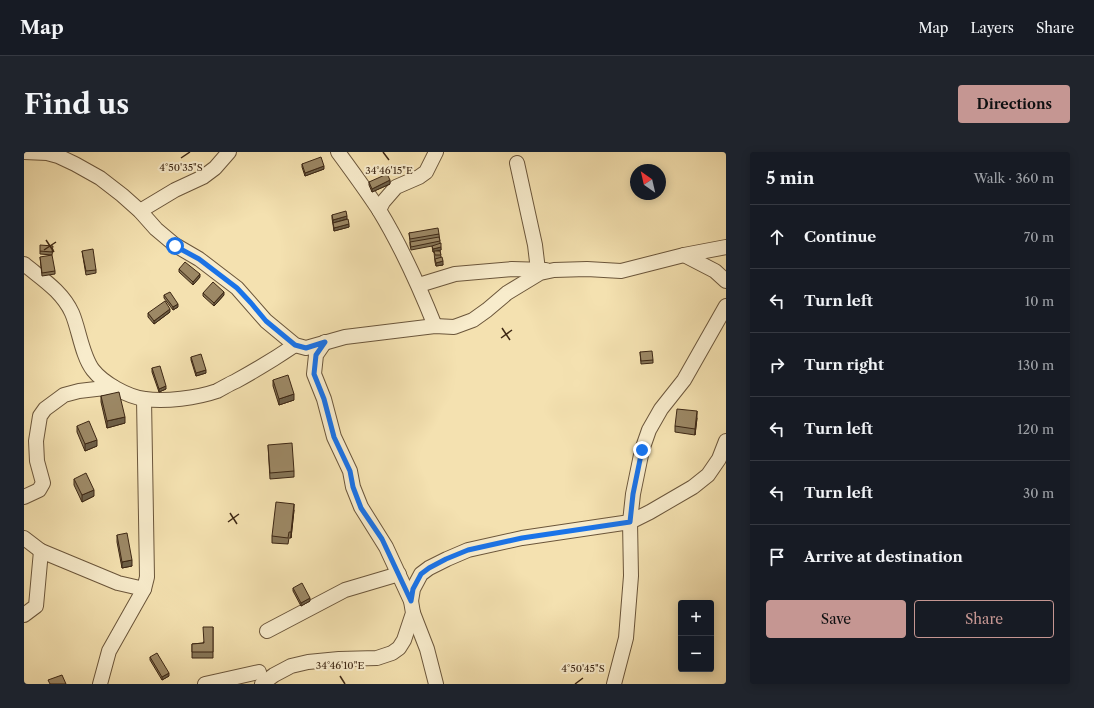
<!DOCTYPE html>
<html lang="en">
<head>
<meta charset="utf-8">
<style>
	:root { --surface:#171b24; --page:#20242c; --text:#f1f3f6; --muted:#9ea1a6; --line:#363941; --accent:#c59692 }
	body { margin:0; font-family:"Libre Caslon Text",serif; background:var(--page); color:var(--text) }
	.controls { position:absolute; right:12px; bottom:12px; display:grid; overflow:hidden; border-radius:4px; box-shadow:0 2px 10px #0003 }
	.controls button { width:36px; height:36px; display:grid; place-items:center; padding:0; border:0; border-bottom:1px solid var(--line); background:var(--surface); color:var(--text); font:20px sans-serif }
	.compass { position:absolute; left:606px; top:12px; width:36px; height:36px; border-radius:50%; background:var(--surface); box-shadow:0 2px 10px #0003; rotate:326deg }
	.stop { position:absolute; width:12px; height:12px; margin:-9px; border:3px solid #1a73e8; border-radius:50%; background:#fff }
	.stop.end { background:#1a73e8; border-color:#fff; box-shadow:0 1px 4px #0008 }
	.list { margin:0; padding:0; list-style:none }
	h2 { display:flex; justify-content:space-between; align-items:center; height:52px; margin:0; padding:0 16px; font-size:17px }
	h2 small { font-size:13px; font-weight:400; color:var(--muted) }
	.list li { display:grid; grid-template-columns:26px 1fr auto; gap:12px; align-items:center; box-sizing:border-box; height:64px; padding:0 16px; border-top:1px solid var(--line) }
	.list b { display:block; font-size:15px; white-space:nowrap }
	.list em { font-size:13px; font-style:normal; color:var(--muted) }
	.actions { display:flex; gap:8px; padding:12px 16px }
	.actions a { flex:1; padding:9px 0; border:1px solid var(--accent); border-radius:4px; text-align:center; font-size:14px; color:var(--accent) }
	.actions .main { background:var(--accent); color:#111 }
	.icon { flex:none; width:22px; height:22px; fill:none; stroke:currentColor; stroke-width:2; stroke-linecap:round; stroke-linejoin:round }
	.map { position:relative; flex:none; width:702px; height:532px; overflow:hidden; border-radius:4px }
	header { display:flex; align-items:center; gap:24px; box-sizing:border-box; height:56px; padding:0 20px; background:var(--surface); border-bottom:1px solid var(--line) }
	header strong { font-size:19px }
	nav { display:flex; gap:22px; margin-inline-start:auto; font-size:14px }
	.intro { display:flex; align-items:center; justify-content:space-between; box-sizing:border-box; height:96px; padding:0 24px }
	h1 { margin:0; font-size:28px }
	.button { padding:10px 18px; border-radius:4px; background:var(--accent); color:#111; font-size:14px; font-weight:700 }
	main { display:flex; gap:24px; padding:0 24px }
	aside { flex:1; background:var(--surface); border-radius:4px; box-shadow:0 2px 10px #0003 }
	.map>svg:first-child { display:block }
	.lines { fill:none; stroke-linecap:round; stroke-linejoin:round }
	.minor-casing { stroke:#6b563b; stroke-width:16 }
	.minor { stroke:#f8eccc; stroke-width:14 }
	.wall { fill:#867557; stroke:#3d2714 }
	.shaded-wall { fill:#6d5f47; stroke:#3d2714 }
	.building { fill:#9c8865; stroke:#3d2714 }
	.route { stroke:#1a73e8; stroke-width:5 }
	.ticks { fill:none; stroke:#3d2714; stroke-width:1.5 }
	.ticks-label { font-size:10px; text-anchor:middle; fill:#3d2714; stroke:#f8eccc; stroke-width:4; stroke-linejoin:round; paint-order:stroke }
</style>
</head>
<body>
<header>
<strong>Map</strong>
<nav><a>Map</a><a>Layers</a><a>Share</a></nav>
</header>
<div class="intro"><h1>Find us</h1><a class="button">Directions</a></div>
<main>
<div class="map">
<svg width="702" height="532" viewBox="0 0 702 532">
	<rect width="100%" height="100%" fill="#f4e1b0"/>
	<filter id="stains"><feTurbulence type="fractalNoise" baseFrequency=".005" numOctaves="4"/><feColorMatrix values="0 0 0 0 .2 0 0 0 0 .09 0 0 0 0 .02 0 0 0 .5 -.17"/></filter>
	<radialGradient id="worn" r=".72"><stop offset=".6" stop-color="#630" stop-opacity="0"/><stop offset="1" stop-color="#630" stop-opacity=".3"/></radialGradient>
	<g class="lines">
		<g class="minor-casing">
			<g id="minor">
				<path d="M 0,0 L 23,1 L 34,4 L 51,12 L 76,26 L 98,43 L 116,59 L 132,77 L 151,93 L 175,107 L 213,136 L 242,169 L 271,193 L 282,196 L 321,185 L 411,174 L 430,175 L 449,168 L 463,158 L 483,141 L 516,121 L 530,118 L 563,117 L 597,119 L 660,103 L 702,95"/>
				<path d="M 314,0 C 328,19 342,38 355,58 C 377,94 395,134 411,174"/>
				<path d="M 493,11 L 511,93 L 514,118"/>
				<path d="M 355,58 L 359,50 L 372,35 L 395,25 L 402,20 L 412,0"/>
				<path d="M 116,59 L 151,38 L 179,25 L 191,16 L 205,0"/>
				<path d="M 660,103 L 691,119 L 702,129"/>
				<path d="M 0,112 C 18,127 38,139 48,161 C 55,177 58,204 69,218 C 79,231 104,245 121,247 C 141,250 173,246 193,239 C 199,236 205,232 212,229 C 232,218 252,206 271,193"/>
				<path d="M 395,133 L 431,122 L 488,117 L 522,118"/>
				<path d="M 0,345 L 15,338 L 19,331 L 13,309 L 12,289 L 16,264 L 21,257 L 40,243 L 55,239 L 89,235"/>
				<path d="M 0,386 L 17,399 L 94,431 L 120,437"/>
				<path d="M 387,449 L 389,437 L 397,422 L 405,416 L 423,407 L 444,398 L 498,386 L 606,370 L 626,360 L 669,335 L 684,323 L 695,307 L 702,289"/>
				<path d="M 389,461 L 403,497 L 412,532"/>
				<path d="M 0,463 L 12,454 L 17,399"/>
				<path d="M 243,479 L 321,438 L 375,422"/>
				<path d="M 76,532 L 85,499 L 120,437 L 123,425 L 120,247"/>
				<path d="M 181,532 L 235,520"/>
				<path d="M 238,532 L 250,523 L 267,514 L 284,510 L 315,507 L 353,506 L 368,501 L 375,496 L 380,488 L 389,461 L 387,449 L 362,395 L 337,355 L 329,335 L 326,319 L 310,285 L 300,247 L 290,222 L 292,203 L 301,190"/>
				<path d="M 590,532 L 602,486 L 607,424 L 606,370 L 609,342 L 618,298 L 625,278 L 637,257 L 660,228 L 702,154"/>
			</g>
		</g>
		<use href="#minor" class="minor"/>
	</g>
	<g class="wall">
		<path d="M 278,12 L 300,17 L 281,24 L 278,15 Z"/>
		<path d="M 345,30 L 366,32 L 348,40 L 345,33 Z"/>
		<path d="M 308,63 L 323,67 L 325,75 L 310,79 L 308,66 Z"/>
		<path d="M 385,81 L 415,82 L 417,98 L 414,99 L 416,99 L 417,105 L 419,113 L 412,114 L 411,110 L 410,100 L 409,100 L 408,94 L 387,98 L 386,93 L 386,90 Z"/>
		<path d="M 29,97 L 28,103 L 16,102 L 16,99 Z"/>
		<path d="M 58,99 L 72,118 L 72,121 L 62,123 Z"/>
		<path d="M 16,105 L 31,119 L 31,122 L 18,124 Z"/>
		<path d="M 155,117 L 176,125 L 169,133 L 155,120 Z"/>
		<path d="M 179,141 L 200,143 L 190,154 L 179,144 Z"/>
		<path d="M 140,143 L 154,155 L 149,158 L 140,146 Z"/>
		<path d="M 146,160 L 130,172 L 124,165 L 124,161 Z"/>
		<path d="M 616,200 L 629,208 L 629,211 L 617,212 Z"/>
		<path d="M 167,205 L 182,221 L 172,224 L 167,208 Z"/>
		<path d="M 128,216 L 142,237 L 135,240 L 128,220 Z"/>
		<path d="M 249,228 L 270,248 L 255,253 L 249,234 Z"/>
		<path d="M 77,244 L 101,271 L 83,276 L 77,250 Z"/>
		<path d="M 673,266 L 671,283 L 651,280 L 651,274 Z"/>
		<path d="M 53,274 L 73,294 L 61,299 L 53,280 Z"/>
		<path d="M 244,293 L 270,319 L 270,325 L 246,327 Z"/>
		<path d="M 50,327 L 70,344 L 58,350 L 50,333 Z"/>
		<path d="M 270,358 L 267,386 L 265,386 L 264,392 L 248,391 L 248,384 Z"/>
		<path d="M 93,383 L 108,414 L 98,416 L 93,390 Z"/>
		<path d="M 269,436 L 286,449 L 277,454 L 269,439 Z"/>
		<path d="M 189,475 L 189,506 L 168,506 L 168,492 L 179,491 Z"/>
		<path d="M 126,505 L 145,524 L 138,528 L 126,508 Z"/>
	</g>
	<g class="shaded-wall">
		<path d="M 300,14 L 300,17 L 281,24 L 281,21 Z"/>
		<path d="M 366,28 L 366,32 L 348,40 L 348,37 Z"/>
		<path d="M 323,64 L 323,67 L 309,71 L 309,68 Z"/>
		<path d="M 325,72 L 325,75 L 310,79 L 310,76 Z"/>
		<path d="M 417,95 L 417,98 L 409,100 L 409,97 Z"/>
		<path d="M 419,109 L 419,113 L 412,114 L 412,111 Z"/>
		<path d="M 176,122 L 176,125 L 169,133 L 169,130 Z"/>
		<path d="M 200,140 L 200,143 L 190,154 L 190,151 Z"/>
		<path d="M 154,152 L 154,155 L 149,158 L 149,155 Z"/>
		<path d="M 146,157 L 146,160 L 130,172 L 130,169 Z"/>
		<path d="M 182,218 L 182,221 L 172,224 L 172,221 Z"/>
		<path d="M 142,234 L 142,237 L 135,240 L 135,237 Z"/>
		<path d="M 270,242 L 270,248 L 255,253 L 255,247 Z"/>
		<path d="M 673,259 L 673,266 L 671,283 L 671,277 Z"/>
		<path d="M 101,265 L 101,271 L 83,276 L 83,269 Z"/>
		<path d="M 73,288 L 73,294 L 61,299 L 61,292 Z"/>
		<path d="M 70,338 L 70,344 L 58,350 L 58,343 Z"/>
		<path d="M 270,352 L 270,358 L 267,386 L 267,380 Z"/>
		<path d="M 108,408 L 108,414 L 98,416 L 98,410 Z"/>
		<path d="M 286,446 L 286,449 L 277,454 L 277,451 Z"/>
		<path d="M 145,521 L 145,524 L 138,528 L 138,525 Z"/>
	</g>
	<g class="building">
		<path d="M 297,5 L 300,14 L 281,21 L 278,12 Z"/>
		<path d="M 363,22 L 366,28 L 348,37 L 345,30 Z"/>
		<path d="M 322,59 L 323,64 L 309,68 L 308,63 Z"/>
		<path d="M 324,67 L 325,72 L 310,76 L 309,71 Z"/>
		<path d="M 414,76 L 415,82 L 386,87 L 385,81 Z"/>
		<path d="M 415,85 L 416,89 L 387,95 L 386,90 Z"/>
		<path d="M 417,91 L 417,95 L 409,97 L 408,94 Z"/>
		<path d="M 16,93 L 29,94 L 28,100 L 16,99 Z"/>
		<path d="M 69,97 L 72,118 L 62,119 L 58,99 Z"/>
		<path d="M 410,99 L 416,99 L 417,103 L 411,103 Z"/>
		<path d="M 28,103 L 31,119 L 18,121 L 16,105 Z"/>
		<path d="M 418,105 L 419,109 L 412,111 L 411,107 Z"/>
		<path d="M 161,110 L 176,122 L 169,130 L 155,117 Z"/>
		<path d="M 189,130 L 200,140 L 190,151 L 179,141 Z"/>
		<path d="M 146,140 L 154,152 L 149,155 L 140,143 Z"/>
		<path d="M 141,149 L 146,157 L 130,169 L 124,161 Z"/>
		<path d="M 628,199 L 629,208 L 617,209 L 616,200 Z"/>
		<path d="M 177,202 L 182,218 L 172,221 L 167,205 Z"/>
		<path d="M 136,214 L 142,234 L 135,237 L 128,216 Z"/>
		<path d="M 264,223 L 270,242 L 255,247 L 249,228 Z"/>
		<path d="M 95,240 L 101,265 L 83,269 L 77,244 Z"/>
		<path d="M 653,257 L 673,259 L 671,277 L 651,274 Z"/>
		<path d="M 65,269 L 73,288 L 61,292 L 53,274 Z"/>
		<path d="M 268,291 L 270,319 L 246,321 L 244,293 Z"/>
		<path d="M 62,321 L 70,338 L 58,343 L 50,327 Z"/>
		<path d="M 252,350 L 270,352 L 267,380 L 265,380 L 264,386 L 248,384 Z"/>
		<path d="M 103,381 L 108,408 L 98,410 L 93,383 Z"/>
		<path d="M 278,431 L 286,446 L 277,451 L 269,436 Z"/>
		<path d="M 179,475 L 189,475 L 189,500 L 168,500 L 168,492 L 180,491 Z"/>
		<path d="M 133,501 L 145,521 L 138,525 L 126,505 Z"/>
		<path d="M 38,523 L 42,532 L 26,532 L 24,528 Z"/>
	</g>
	<g class="lines">
		<path class="route" d="M 151,94 L 175,107 L 213,136 L 227,151 L 242,169 L 271,193 L 282,196 L 301,190 L 292,203 L 290,222 L 300,247 L 310,285 L 326,319 L 329,335 L 337,356 L 358,387 L 387,449 L 389,437 L 397,422 L 405,416 L 422,407 L 444,398 L 498,386 L 606,370 L 609,342 L 618,298"/>
	</g>
	<path class="ticks" d="M 359,0 L 365,8M 157,6 L 166,0M 22,88 L 30,100M 20,98 L 32,90M 478,176 L 486,188M 477,186 L 488,178M 206,361 L 213,372M 204,370 L 215,362M 316,524 L 321,532M 551,532 L 559,526"/>
	<g class="ticks-label">
		<text x="157" y="19">4°50'35"S</text>
		<text x="365" y="22">34°46'15"E</text>
		<text x="316" y="517">34°46'10"E</text>
		<text x="559" y="520">4°50'45"S</text>
	</g>
	<rect width="100%" height="100%" filter="url(#stains)"/>
	<rect width="100%" height="100%" fill="url(#worn)"/>
</svg>
<div class="controls">
<button>+</button>
<button>−</button>
</div>
<svg class="compass" viewBox="-18 -18 36 36"><path d="M0-13l5 13h-10z" fill="#e53935"/><path d="M0 13l5-13h-10z" fill="#9ea1a6"/></svg>
<div class="stop" style="left:151px;top:94px"></div>
<div class="stop end" style="left:618px;top:298px"></div>
</div>
<aside>
<h2>5 min<small>Walk · 360 m</small></h2>
<ul class="list">
<li><svg class="icon" aria-label="ahead" viewBox="0 0 24 24"><path d="M12 20V5M6 11l6-6 6 6"/></svg><div><b>Continue</b></div><em>70 m</em></li>
<li><svg class="icon" aria-label="left" viewBox="0 0 24 24"><path d="M17 20v-9H6M10 6l-5 5 5 5"/></svg><div><b>Turn left</b></div><em>10 m</em></li>
<li><svg class="icon" aria-label="right" viewBox="0 0 24 24"><path d="M7 20v-9h11M14 6l5 5-5 5"/></svg><div><b>Turn right</b></div><em>130 m</em></li>
<li><svg class="icon" aria-label="left" viewBox="0 0 24 24"><path d="M17 20v-9H6M10 6l-5 5 5 5"/></svg><div><b>Turn left</b></div><em>120 m</em></li>
<li><svg class="icon" aria-label="left" viewBox="0 0 24 24"><path d="M17 20v-9H6M10 6l-5 5 5 5"/></svg><div><b>Turn left</b></div><em>30 m</em></li>
<li><svg class="icon" aria-label="arrive" viewBox="0 0 24 24"><path d="M6 21V4h12l-3 4 3 4H6"/></svg><div><b>Arrive at destination</b></div></li>
</ul>
<div class="actions"><a class="main">Save</a><a>Share</a></div>
</aside>
</main>
</body>
</html>
